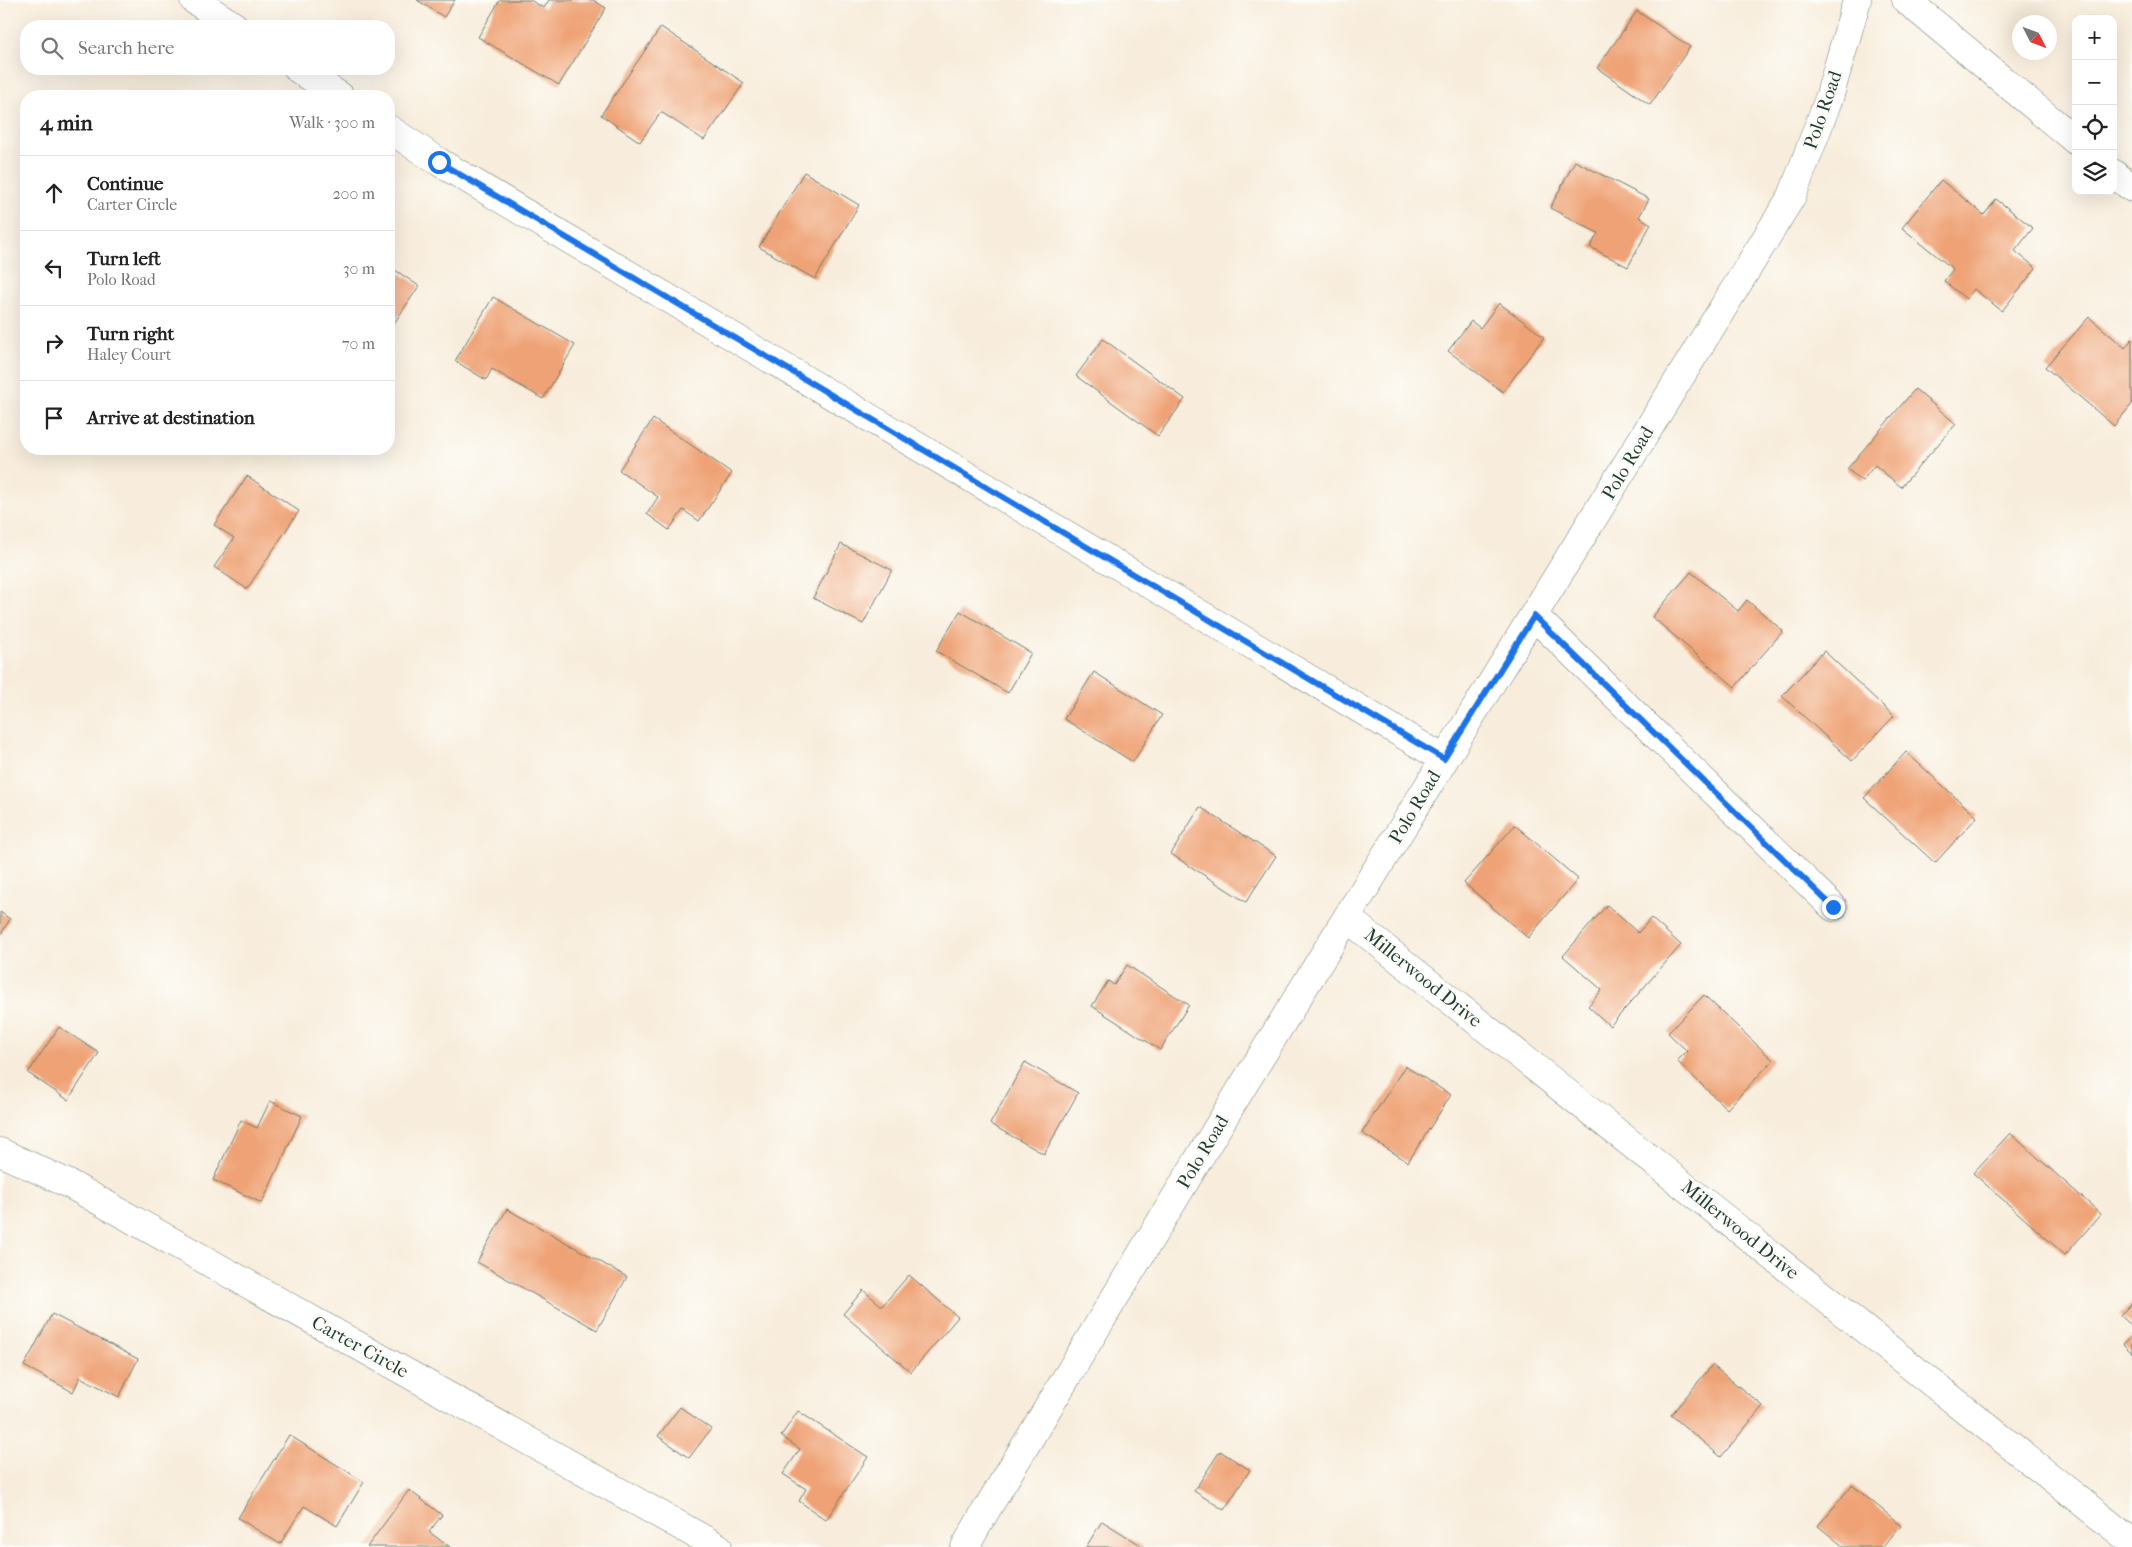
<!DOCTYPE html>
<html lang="en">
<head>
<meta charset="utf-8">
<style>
	:root { --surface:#fff; --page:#f2f2f2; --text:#222; --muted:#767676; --line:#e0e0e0 }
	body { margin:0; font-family:"IM FELL French Canon",serif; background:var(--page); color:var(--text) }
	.controls { position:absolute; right:15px; top:15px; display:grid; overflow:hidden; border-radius:10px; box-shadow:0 5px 20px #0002 }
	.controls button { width:45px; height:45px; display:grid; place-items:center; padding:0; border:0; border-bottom:1px solid var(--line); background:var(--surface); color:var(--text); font:25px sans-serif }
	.compass { position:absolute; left:2012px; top:15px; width:45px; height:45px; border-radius:50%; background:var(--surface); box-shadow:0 5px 20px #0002; rotate:132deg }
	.stop { position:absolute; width:15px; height:15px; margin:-11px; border:4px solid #1a73e8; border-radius:50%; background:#fff }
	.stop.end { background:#1a73e8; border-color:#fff; box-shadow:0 1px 5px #0008 }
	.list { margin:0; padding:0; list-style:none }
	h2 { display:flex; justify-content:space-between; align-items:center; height:65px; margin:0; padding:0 20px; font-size:21px }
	h2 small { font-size:16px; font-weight:400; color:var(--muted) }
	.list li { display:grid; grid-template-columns:32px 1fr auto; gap:15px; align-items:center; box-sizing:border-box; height:75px; padding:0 20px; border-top:1px solid var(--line) }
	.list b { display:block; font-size:19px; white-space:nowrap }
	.list p { margin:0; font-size:16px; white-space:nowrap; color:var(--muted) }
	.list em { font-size:16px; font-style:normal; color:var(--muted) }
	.icon { flex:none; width:28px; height:28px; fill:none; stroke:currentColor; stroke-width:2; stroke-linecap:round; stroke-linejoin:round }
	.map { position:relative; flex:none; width:2132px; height:1547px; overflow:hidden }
	.search { position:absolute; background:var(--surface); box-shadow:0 5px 20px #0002; left:20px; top:20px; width:375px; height:55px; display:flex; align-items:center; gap:12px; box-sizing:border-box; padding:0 18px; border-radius:20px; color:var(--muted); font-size:19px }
	.panel { position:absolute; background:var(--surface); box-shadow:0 5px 20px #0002; left:20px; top:90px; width:375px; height:365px; border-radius:20px }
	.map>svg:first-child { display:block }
	.building { fill:#efa274 }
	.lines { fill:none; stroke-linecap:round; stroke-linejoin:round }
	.minor-casing { stroke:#6b7b6f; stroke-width:29 }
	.tertiary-casing { stroke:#6b7b6f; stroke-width:29 }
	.secondary-casing { stroke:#6b7b6f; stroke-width:29 }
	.minor { stroke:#fff; stroke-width:28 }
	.tertiary { stroke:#fff; stroke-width:28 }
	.secondary { stroke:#fff; stroke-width:28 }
	.route { stroke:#1a73e8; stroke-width:6 }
	.labels { text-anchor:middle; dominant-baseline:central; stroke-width:4; stroke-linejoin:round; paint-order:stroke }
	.street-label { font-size:19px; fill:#1f3d34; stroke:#fdfcf7 }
</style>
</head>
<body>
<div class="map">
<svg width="2132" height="1547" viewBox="0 0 2132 1547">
	<rect width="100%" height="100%" fill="#fdfcf7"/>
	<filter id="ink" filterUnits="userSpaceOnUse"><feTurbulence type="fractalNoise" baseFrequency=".02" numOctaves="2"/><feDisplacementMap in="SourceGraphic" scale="10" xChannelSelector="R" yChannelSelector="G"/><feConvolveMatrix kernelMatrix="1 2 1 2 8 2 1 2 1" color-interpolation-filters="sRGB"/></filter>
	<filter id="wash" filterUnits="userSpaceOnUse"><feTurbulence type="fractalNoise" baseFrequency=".0096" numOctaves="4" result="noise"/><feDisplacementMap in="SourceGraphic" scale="20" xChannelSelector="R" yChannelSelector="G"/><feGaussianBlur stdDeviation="1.12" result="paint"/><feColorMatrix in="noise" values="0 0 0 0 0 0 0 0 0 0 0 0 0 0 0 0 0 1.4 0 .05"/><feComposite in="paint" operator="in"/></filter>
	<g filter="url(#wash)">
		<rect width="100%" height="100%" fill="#f8eddc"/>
		<g id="blocks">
			<g class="building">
				<path d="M 417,0 L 455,0 L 444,17 Z"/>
				<path d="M 500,0 L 530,0 L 544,8 L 549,0 L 593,0 L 606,8 L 559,85 L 478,37 Z"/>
				<path d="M 1637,11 L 1690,47 L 1650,105 L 1597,68 Z"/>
				<path d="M 661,27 L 744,83 L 704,140 L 661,112 L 640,142 L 601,115 Z"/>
				<path d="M 1575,161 L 1649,199 L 1639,217 L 1651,224 L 1628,267 L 1590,247 L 1598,233 L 1550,208 Z"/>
				<path d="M 804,172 L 859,205 L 815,279 L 759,247 Z"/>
				<path d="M 1941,180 L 1984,215 L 1996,199 L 2033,228 L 2015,251 L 2036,268 L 2002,311 L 1974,289 L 1966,299 L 1944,281 L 1953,269 L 1902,228 Z"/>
				<path d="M 389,266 L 419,286 L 389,331 Z"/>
				<path d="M 493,297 L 575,345 L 543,399 L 492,369 L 486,380 L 455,361 Z"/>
				<path d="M 1499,303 L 1544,337 L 1503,392 L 1448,351 L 1471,321 L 1480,328 Z"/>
				<path d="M 2089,317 L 2125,348 L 2132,339 L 2132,404 L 2114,426 L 2045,367 Z"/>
				<path d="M 1103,339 L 1185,399 L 1158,436 L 1076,376 Z"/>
				<path d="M 1915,389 L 1956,424 L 1901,487 L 1875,465 L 1862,481 L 1847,469 Z"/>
				<path d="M 653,419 L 732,473 L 699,521 L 683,510 L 669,530 L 647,514 L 658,497 L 619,470 Z"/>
				<path d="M 247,476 L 299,511 L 247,589 L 214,567 L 234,538 L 214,525 Z"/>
				<path d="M 841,544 L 892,570 L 863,624 L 813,598 Z"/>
				<path d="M 1691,572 L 1738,611 L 1747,600 L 1783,631 L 1735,687 L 1652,617 Z"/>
				<path d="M 960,611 L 1031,653 L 1008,693 L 936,651 Z"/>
				<path d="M 1824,651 L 1894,716 L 1852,761 L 1782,696 Z"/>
				<path d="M 1094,672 L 1162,715 L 1133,762 L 1064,719 Z"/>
				<path d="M 1906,752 L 1977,817 L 1935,863 L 1864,798 Z"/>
				<path d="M 1200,807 L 1276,856 L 1246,902 L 1171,854 Z"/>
				<path d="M 1515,825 L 1578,879 L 1528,938 L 1464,883 Z"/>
				<path d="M 1607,905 L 1638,933 L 1651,918 L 1681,945 L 1610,1026 L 1588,1006 L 1602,990 L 1563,956 Z"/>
				<path d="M 0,912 L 10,919 L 0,936 Z"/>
				<path d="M 1127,965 L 1189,1005 L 1160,1050 L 1092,1006 L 1108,981 L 1114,985 Z"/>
				<path d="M 1704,995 L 1773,1060 L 1727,1109 L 1677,1061 L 1687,1051 L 1668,1033 Z"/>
				<path d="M 59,1027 L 99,1053 L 68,1100 L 28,1073 Z"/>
				<path d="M 1025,1062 L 1078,1093 L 1044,1154 L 990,1124 Z"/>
				<path d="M 1405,1066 L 1451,1095 L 1408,1162 L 1362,1133 Z"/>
				<path d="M 270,1101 L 302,1116 L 262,1203 L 213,1180 L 241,1120 L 257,1128 Z"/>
				<path d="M 2010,1133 L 2101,1214 L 2065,1255 L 1973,1173 Z"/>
				<path d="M 507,1209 L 627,1277 L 597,1330 L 477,1262 Z"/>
				<path d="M 909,1275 L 958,1317 L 911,1372 L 843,1314 L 863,1290 L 882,1306 Z"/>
				<path d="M 2132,1303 L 2132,1326 L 2120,1315 Z"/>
				<path d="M 52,1314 L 138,1359 L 119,1397 L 80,1377 L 73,1392 L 24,1366 Z"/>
				<path d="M 2132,1336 L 2132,1353 L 2123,1344 Z"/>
				<path d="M 1712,1365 L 1763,1406 L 1721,1457 L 1671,1415 Z"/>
				<path d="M 680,1407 L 711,1429 L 689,1458 L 658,1436 Z"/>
				<path d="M 798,1411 L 868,1457 L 826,1520 L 799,1501 L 806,1489 L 783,1474 L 800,1449 L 781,1436 Z"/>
				<path d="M 289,1435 L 364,1482 L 337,1526 L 304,1506 L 280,1544 L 238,1518 Z"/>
				<path d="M 1220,1451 L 1250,1470 L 1224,1510 L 1194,1491 Z"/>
				<path d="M 1852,1485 L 1901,1525 L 1883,1547 L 1844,1547 L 1818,1526 Z"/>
				<path d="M 409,1490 L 442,1515 L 429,1532 L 450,1547 L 367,1547 Z"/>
				<path d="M 1102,1521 L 1144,1547 L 1086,1547 Z"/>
			</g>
		</g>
	</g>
	<g filter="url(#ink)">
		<use href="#blocks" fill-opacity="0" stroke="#6b7b6f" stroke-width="1"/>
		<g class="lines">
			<g class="minor-casing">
				<g id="minor">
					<path d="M 194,0 L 234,26"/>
					<path d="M 298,69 L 340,96"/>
					<path d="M 389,129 L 439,162 L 1444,759"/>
					<path d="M 1534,616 L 1833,907"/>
					<path d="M 1347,918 L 2132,1542"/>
					<path d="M 0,1152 L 71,1185 L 718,1547"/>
				</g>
			</g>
			<g class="tertiary-casing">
				<g id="tertiary">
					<path d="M 1906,0 L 2076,141"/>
					<path d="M 2113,173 L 2132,188"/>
				</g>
			</g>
			<g class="secondary-casing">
				<path id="secondary" d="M 965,1547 L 985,1512 L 1230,1107 L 1792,196 L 1829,98 L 1857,0"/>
			</g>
			<use href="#minor" class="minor"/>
			<use href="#tertiary" class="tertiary"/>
			<use href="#secondary" class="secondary"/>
		</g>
	</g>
	<g class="lines" filter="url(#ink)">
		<path class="route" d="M 439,162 L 1444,759 L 1534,616 L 1833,907"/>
	</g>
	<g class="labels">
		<g class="street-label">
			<text transform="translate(1823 110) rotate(-71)">Polo Road</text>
			<text transform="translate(1628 463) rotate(-59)">Polo Road</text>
			<text transform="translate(1415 807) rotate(-59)">Polo Road</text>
			<text transform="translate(1423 978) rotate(39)">Millerwood Drive</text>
			<text transform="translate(1203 1152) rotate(-59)">Polo Road</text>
			<text transform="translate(1740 1230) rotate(39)">Millerwood Drive</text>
			<text transform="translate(360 1347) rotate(29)">Carter Circle</text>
		</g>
	</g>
</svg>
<div class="controls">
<button>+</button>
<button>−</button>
<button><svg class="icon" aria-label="locate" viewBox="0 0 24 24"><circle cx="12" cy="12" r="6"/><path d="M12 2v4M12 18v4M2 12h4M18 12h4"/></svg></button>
<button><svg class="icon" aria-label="layers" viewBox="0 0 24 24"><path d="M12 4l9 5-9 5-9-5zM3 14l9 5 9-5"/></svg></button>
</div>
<svg class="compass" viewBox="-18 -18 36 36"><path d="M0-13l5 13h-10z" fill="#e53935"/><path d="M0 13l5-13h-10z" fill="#767676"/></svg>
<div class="stop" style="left:439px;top:162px"></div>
<div class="stop end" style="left:1833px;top:907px"></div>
<div class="search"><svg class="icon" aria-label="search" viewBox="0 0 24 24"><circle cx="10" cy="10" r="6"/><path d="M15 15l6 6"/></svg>Search here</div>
<section class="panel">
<h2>4 min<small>Walk · 300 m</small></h2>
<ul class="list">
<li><svg class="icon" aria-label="ahead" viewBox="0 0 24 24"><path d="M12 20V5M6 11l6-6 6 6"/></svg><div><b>Continue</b><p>Carter Circle</p></div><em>200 m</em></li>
<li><svg class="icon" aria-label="left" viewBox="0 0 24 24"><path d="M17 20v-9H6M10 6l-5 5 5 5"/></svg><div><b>Turn left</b><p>Polo Road</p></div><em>30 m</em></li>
<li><svg class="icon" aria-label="right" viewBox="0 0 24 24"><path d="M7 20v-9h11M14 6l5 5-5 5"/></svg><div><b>Turn right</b><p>Haley Court</p></div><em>70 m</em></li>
<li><svg class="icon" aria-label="arrive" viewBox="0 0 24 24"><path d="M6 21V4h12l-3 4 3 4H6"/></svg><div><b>Arrive at destination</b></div></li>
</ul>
</section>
</div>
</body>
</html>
